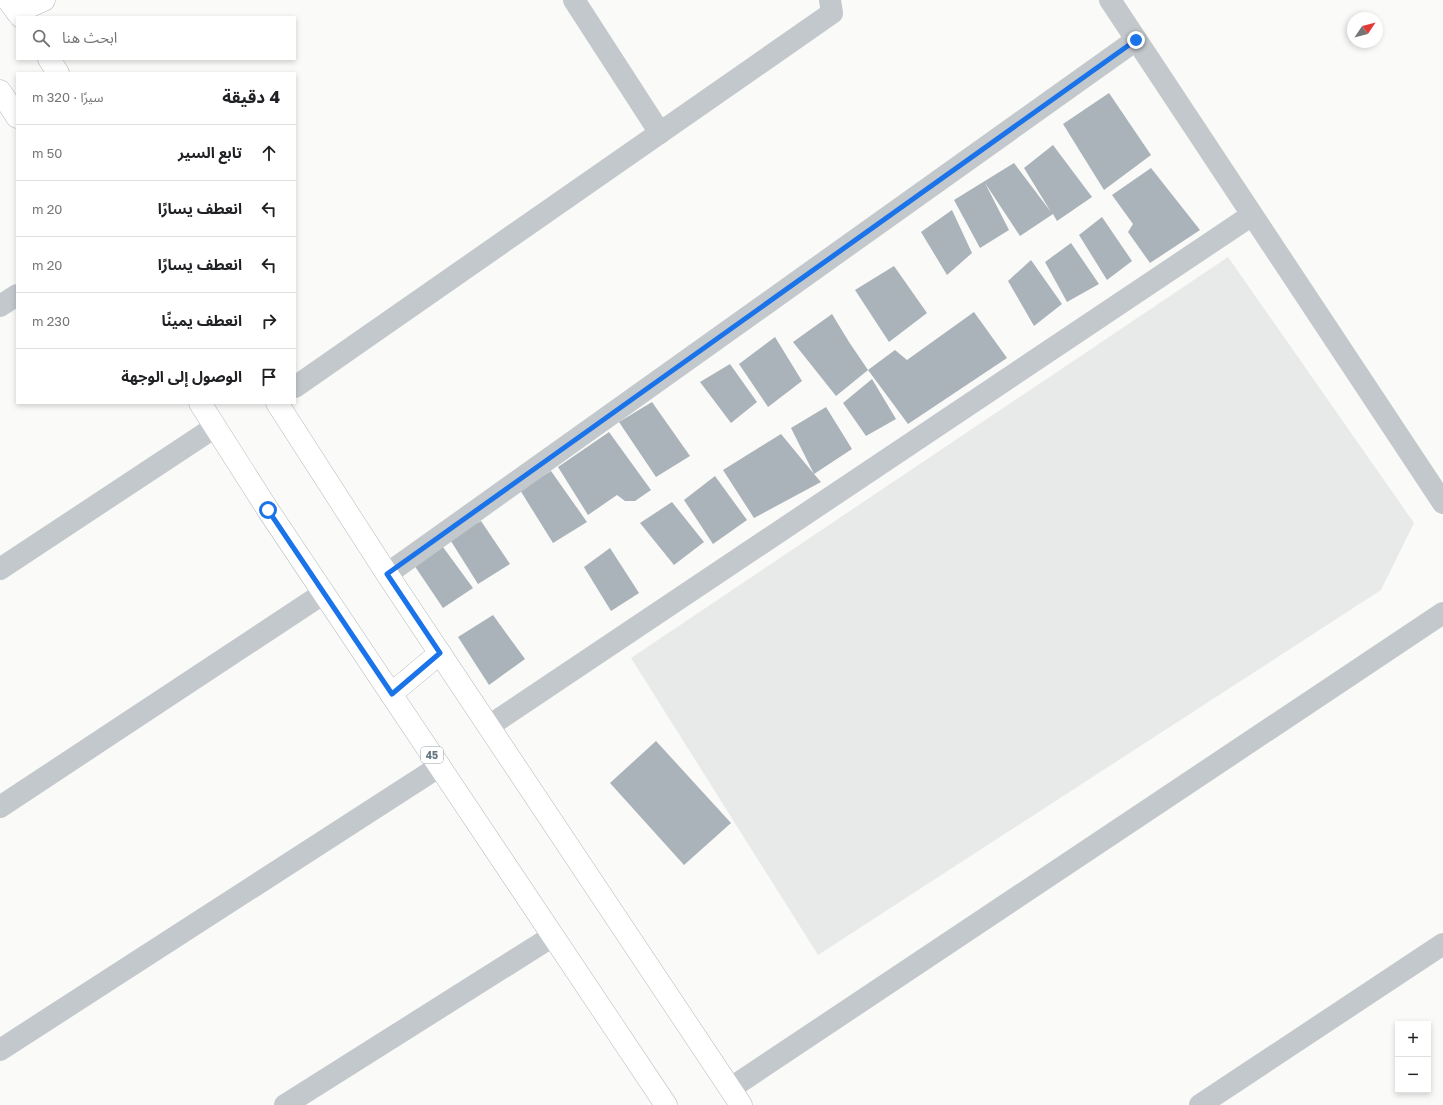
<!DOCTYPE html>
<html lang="ar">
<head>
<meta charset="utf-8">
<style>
	:root { --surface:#fff; --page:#f2f2f2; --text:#202124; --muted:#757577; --line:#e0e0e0 }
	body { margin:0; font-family:"Golos Text","Noto Sans Arabic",sans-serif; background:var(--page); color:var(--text); direction:rtl }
	.controls { position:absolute; right:12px; bottom:12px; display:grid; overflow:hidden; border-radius:0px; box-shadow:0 2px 6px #0003 }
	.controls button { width:36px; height:36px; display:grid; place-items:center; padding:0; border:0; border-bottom:1px solid var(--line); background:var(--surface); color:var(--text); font:20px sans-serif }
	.compass { position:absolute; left:1347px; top:12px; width:36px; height:36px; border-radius:50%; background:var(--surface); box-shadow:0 2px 6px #0003; rotate:55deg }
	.stop { position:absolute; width:12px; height:12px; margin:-9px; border:3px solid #1a73e8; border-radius:50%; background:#fff }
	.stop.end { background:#1a73e8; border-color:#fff; box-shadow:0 1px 4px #0008 }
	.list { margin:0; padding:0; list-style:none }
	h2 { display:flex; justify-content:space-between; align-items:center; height:52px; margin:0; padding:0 16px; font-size:17px }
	h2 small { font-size:13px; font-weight:400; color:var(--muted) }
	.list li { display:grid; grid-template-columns:26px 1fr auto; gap:12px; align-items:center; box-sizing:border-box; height:56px; padding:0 16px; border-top:1px solid var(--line) }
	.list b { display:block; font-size:15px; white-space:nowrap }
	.list em { font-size:13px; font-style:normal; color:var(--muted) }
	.icon { flex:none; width:22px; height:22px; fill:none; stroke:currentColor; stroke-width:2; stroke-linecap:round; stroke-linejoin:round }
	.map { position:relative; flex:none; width:1443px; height:1105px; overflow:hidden; direction:ltr }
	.search { position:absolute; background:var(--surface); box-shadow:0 2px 6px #0003; left:16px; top:16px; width:280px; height:44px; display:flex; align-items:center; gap:10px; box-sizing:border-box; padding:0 14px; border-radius:0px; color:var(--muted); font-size:15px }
	.panel { position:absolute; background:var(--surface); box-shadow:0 2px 6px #0003; left:16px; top:72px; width:280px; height:332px; border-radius:0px; direction:rtl }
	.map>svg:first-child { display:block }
	.built { fill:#e8e9e9 }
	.building { fill:#aab3b9 }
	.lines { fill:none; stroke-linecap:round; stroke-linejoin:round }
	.secondary-casing { stroke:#b3babf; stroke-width:23 }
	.primary-casing { stroke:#b5babe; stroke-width:23 }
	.minor { stroke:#c3c8cc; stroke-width:22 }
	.secondary { stroke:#fff; stroke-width:22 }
	.primary { stroke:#fff; stroke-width:22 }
	.route { stroke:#1a73e8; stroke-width:5 }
	.labels { text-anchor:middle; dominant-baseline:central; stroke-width:4; stroke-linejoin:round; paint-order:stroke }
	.shield { fill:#fff; stroke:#939fa8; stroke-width:1 }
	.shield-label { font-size:10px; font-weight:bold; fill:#657683 }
</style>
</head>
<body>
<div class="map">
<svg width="1443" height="1105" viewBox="0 0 1443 1105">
	<rect width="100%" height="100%" fill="#fafaf8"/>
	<path class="built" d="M 1228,257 L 1414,523 L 1381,590 L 818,955 L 631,658 Z"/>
	<g class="building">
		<path d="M 1109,93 L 1151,155 L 1104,190 L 1063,124 Z"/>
		<path d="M 1053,145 L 1092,197 L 1057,221 L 1053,214 L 1020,236 L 985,183 L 1009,230 L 980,248 L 954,200 L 1014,163 L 1051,212 L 1024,168 Z"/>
		<path d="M 1151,168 L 1200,230 L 1150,263 L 1128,232 L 1133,224 L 1112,195 Z"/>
		<path d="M 952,210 L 972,253 L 947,275 L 921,232 Z"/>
		<path d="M 1102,217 L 1132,261 L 1107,280 L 1079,235 Z"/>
		<path d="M 1071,243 L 1099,284 L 1067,302 L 1045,262 Z"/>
		<path d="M 1031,260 L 1062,304 L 1034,326 L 1008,281 Z"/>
		<path d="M 894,266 L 927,313 L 889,342 L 855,290 Z"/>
		<path d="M 974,312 L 1007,358 L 908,424 L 868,370 L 895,350 L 907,360 Z"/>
		<path d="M 832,314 L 849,342 L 868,370 L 836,396 L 793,342 Z"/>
		<path d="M 775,337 L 802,381 L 768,407 L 739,364 Z"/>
		<path d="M 730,364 L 757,402 L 731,423 L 700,382 Z"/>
		<path d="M 872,379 L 896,419 L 866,436 L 843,403 Z"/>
		<path d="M 652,402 L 690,456 L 656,477 L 619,422 Z"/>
		<path d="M 826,407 L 852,449 L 814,474 L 821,482 L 754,518 L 723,470 L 781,434 L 814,474 L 791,428 Z"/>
		<path d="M 609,432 L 651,490 L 635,501 L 625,501 L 617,495 L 588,515 L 558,467 Z"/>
		<path d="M 551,471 L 587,522 L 553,543 L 520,490 Z"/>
		<path d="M 715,476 L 747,520 L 713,544 L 684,500 Z"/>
		<path d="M 672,502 L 704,542 L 674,565 L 640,523 Z"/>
		<path d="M 481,521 L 510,564 L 478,584 L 449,538 Z"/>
		<path d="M 440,543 L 473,588 L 443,608 L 412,562 Z"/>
		<path d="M 610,548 L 639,593 L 611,611 L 584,567 Z"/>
		<path d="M 493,615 L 525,659 L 489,685 L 458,637 Z"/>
		<path d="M 656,741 L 731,823 L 684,865 L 610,783 Z"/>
	</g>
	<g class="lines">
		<g class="secondary-casing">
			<path id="secondary" d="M 17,12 L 44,0"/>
		</g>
		<g class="primary-casing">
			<g id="primary">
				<path d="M 8,0 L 21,17"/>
				<path d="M 49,59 L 58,73"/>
				<path d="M 0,91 L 17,117"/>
				<path d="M 200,403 L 268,510 L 666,1105"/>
				<path d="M 277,403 L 387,574 L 741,1105"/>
				<path d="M 391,694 L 440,653"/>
			</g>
		</g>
		<g class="minor">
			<path d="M 574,0 L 660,133"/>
			<path d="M 1110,0 L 1443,503"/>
			<path d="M 0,306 L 17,295"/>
			<path d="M 295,387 L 832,13 L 830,0"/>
			<path d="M 0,569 L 215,427"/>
			<path d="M 387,574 L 1136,40"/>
			<path d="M 489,726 L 1252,215"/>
			<path d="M 0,807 L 324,593"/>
			<path d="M 0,1050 L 440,766"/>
			<path d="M 731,1088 L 1443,613"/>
			<path d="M 285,1105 L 553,936"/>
			<path d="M 1200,1105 L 1443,944"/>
		</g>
		<use href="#secondary" class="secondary"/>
		<use href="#primary" class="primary"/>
	</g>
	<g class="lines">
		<path class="route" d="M 268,510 L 392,694 L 440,653 L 387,574 L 1136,40"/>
	</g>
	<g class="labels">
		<rect class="shield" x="421" y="747" width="22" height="16" rx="3"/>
		<g class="shield-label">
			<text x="432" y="755">45</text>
		</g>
	</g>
</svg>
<div class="controls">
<button>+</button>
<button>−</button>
</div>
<svg class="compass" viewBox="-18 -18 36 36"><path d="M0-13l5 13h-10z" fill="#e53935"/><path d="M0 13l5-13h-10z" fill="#757577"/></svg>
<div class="stop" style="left:268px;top:510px"></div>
<div class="stop end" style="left:1136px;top:40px"></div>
<div class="search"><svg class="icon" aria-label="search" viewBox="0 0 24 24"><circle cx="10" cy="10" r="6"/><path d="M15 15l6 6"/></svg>ابحث هنا</div>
<section class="panel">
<h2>4 دقيقة<small>سيرًا · 320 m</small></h2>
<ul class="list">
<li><svg class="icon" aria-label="ahead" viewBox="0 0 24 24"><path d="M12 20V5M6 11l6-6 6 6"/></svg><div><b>تابع السير</b></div><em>50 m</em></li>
<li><svg class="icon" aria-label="left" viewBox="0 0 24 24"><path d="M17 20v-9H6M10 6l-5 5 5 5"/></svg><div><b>انعطف يسارًا</b></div><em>20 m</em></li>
<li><svg class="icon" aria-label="left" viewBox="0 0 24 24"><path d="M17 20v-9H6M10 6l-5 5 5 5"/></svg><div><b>انعطف يسارًا</b></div><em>20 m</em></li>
<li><svg class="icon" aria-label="right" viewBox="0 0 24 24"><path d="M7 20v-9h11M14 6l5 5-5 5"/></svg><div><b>انعطف يمينًا</b></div><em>230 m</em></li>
<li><svg class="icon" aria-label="arrive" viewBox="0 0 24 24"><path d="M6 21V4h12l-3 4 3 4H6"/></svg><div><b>الوصول إلى الوجهة</b></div></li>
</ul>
</section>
</div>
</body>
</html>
